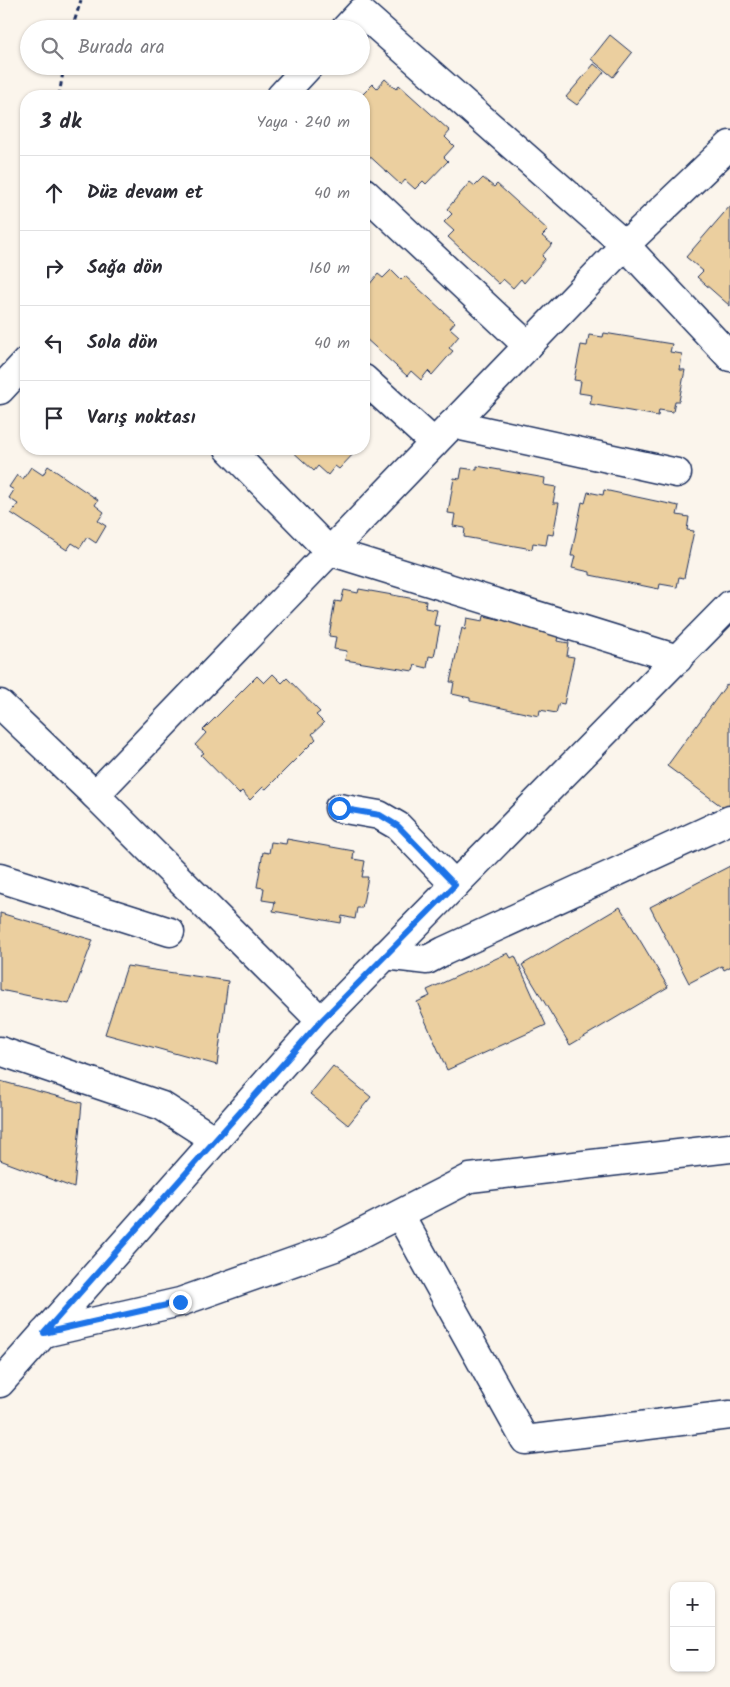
<!DOCTYPE html>
<html lang="tr">
<head>
<meta charset="utf-8">
<style>
	:root { --surface:#fff; --page:#f2f2f3; --text:#2b2b33; --muted:#7c7c81; --line:#e1e1e2 }
	body { margin:0; font-family:Kalam,sans-serif; background:var(--page); color:var(--text) }
	.controls { position:absolute; right:15px; bottom:15px; display:grid; overflow:hidden; border-radius:10px; box-shadow:0 1px 4px #0004 }
	.controls button { width:45px; height:45px; display:grid; place-items:center; padding:0; border:0; border-bottom:1px solid var(--line); background:var(--surface); color:var(--text); font:25px sans-serif }
	.stop { position:absolute; width:15px; height:15px; margin:-11px; border:4px solid #1a73e8; border-radius:50%; background:#fff }
	.stop.end { background:#1a73e8; border-color:#fff; box-shadow:0 1px 5px #0008 }
	.list { margin:0; padding:0; list-style:none }
	h2 { display:flex; justify-content:space-between; align-items:center; height:65px; margin:0; padding:0 20px; font-size:21px }
	h2 small { font-size:16px; font-weight:400; color:var(--muted) }
	.list li { display:grid; grid-template-columns:32px 1fr auto; gap:15px; align-items:center; box-sizing:border-box; height:75px; padding:0 20px; border-top:1px solid var(--line) }
	.list b { display:block; font-size:19px; white-space:nowrap }
	.list em { font-size:16px; font-style:normal; color:var(--muted) }
	.icon { flex:none; width:28px; height:28px; fill:none; stroke:currentColor; stroke-width:2; stroke-linecap:round; stroke-linejoin:round }
	.map { position:relative; flex:none; width:730px; height:1687px; overflow:hidden }
	.search { position:absolute; background:var(--surface); box-shadow:0 1px 4px #0004; left:20px; top:20px; width:350px; height:55px; display:flex; align-items:center; gap:12px; box-sizing:border-box; padding:0 18px; border-radius:28px; color:var(--muted); font-size:19px }
	.panel { position:absolute; background:var(--surface); box-shadow:0 1px 4px #0004; left:20px; top:90px; width:350px; height:365px; border-radius:20px }
	.map>svg:first-child { display:block }
	.building { fill:#ebcf9f; stroke:#1b2f5e }
	.lines { fill:none; stroke-linecap:round; stroke-linejoin:round }
	.minor-casing { stroke:#1b2f5e; stroke-width:31 }
	.path { stroke:#1b2f5e; stroke-width:3; stroke-dasharray:5 4; stroke-linecap:butt }
	.minor { stroke:#fff; stroke-width:28 }
	.route { stroke:#1a73e8; stroke-width:6 }
</style>
</head>
<body>
<div class="map">
<svg width="730" height="1687" viewBox="0 0 730 1687">
	<rect width="100%" height="100%" fill="#fbf5ec"/>
	<filter id="ink" filterUnits="userSpaceOnUse"><feTurbulence type="fractalNoise" baseFrequency=".02" numOctaves="2"/><feDisplacementMap in="SourceGraphic" scale="10" xChannelSelector="R" yChannelSelector="G"/><feConvolveMatrix kernelMatrix="1 2 1 2 8 2 1 2 1" color-interpolation-filters="sRGB"/></filter>
	<g filter="url(#ink)">
		<g class="building">
			<path d="M 610,35 L 632,53 L 613,77 L 591,59 Z"/>
			<path d="M 594,64 L 604,72 L 577,105 L 566,97 Z"/>
			<path d="M 385,79 L 396,89 L 399,85 L 450,131 L 445,137 L 454,146 L 444,157 L 448,161 L 426,184 L 423,181 L 415,189 L 405,180 L 401,185 L 364,151 L 364,96 L 361,96 L 373,84 L 377,88 Z"/>
			<path d="M 483,178 L 494,187 L 497,184 L 548,230 L 542,236 L 552,244 L 542,256 L 545,259 L 524,283 L 521,279 L 513,288 L 503,279 L 499,284 L 448,237 L 454,231 L 444,222 L 452,214 L 447,209 L 470,182 L 475,186 Z"/>
			<path d="M 730,206 L 730,306 L 697,277 L 703,271 L 686,257 Z"/>
			<path d="M 391,270 L 401,280 L 405,276 L 455,322 L 450,328 L 459,336 L 449,348 L 453,351 L 432,375 L 428,371 L 421,380 L 411,371 L 407,376 L 364,337 L 364,291 L 378,274 L 383,278 Z"/>
			<path d="M 604,333 L 672,344 L 670,352 L 682,354 L 680,370 L 685,370 L 679,401 L 675,401 L 673,412 L 659,410 L 658,416 L 590,404 L 592,395 L 579,393 L 581,381 L 574,380 L 581,345 L 587,346 L 589,335 L 603,337 Z"/>
			<path d="M 290,449 L 358,449 L 339,469 L 335,466 L 328,475 L 318,466 L 314,471 Z"/>
			<path d="M 48,466 L 98,500 L 95,505 L 104,512 L 98,521 L 106,526 L 96,543 L 87,537 L 80,548 L 72,543 L 67,550 L 11,513 L 18,504 L 9,498 L 14,490 L 9,487 L 17,475 L 23,479 L 31,467 L 43,475 Z"/>
			<path d="M 477,466 L 545,478 L 544,485 L 556,487 L 553,503 L 559,503 L 553,535 L 548,534 L 546,545 L 533,543 L 532,549 L 464,537 L 465,528 L 453,526 L 455,514 L 448,513 L 454,478 L 460,479 L 462,468 L 477,470 Z"/>
			<path d="M 604,490 L 679,506 L 677,515 L 689,517 L 687,530 L 694,531 L 684,578 L 679,577 L 677,587 L 660,584 L 659,589 L 590,575 L 590,572 L 572,568 L 575,556 L 571,556 L 582,502 L 585,503 L 588,492 L 603,495 Z"/>
			<path d="M 359,589 L 426,601 L 425,608 L 437,610 L 434,625 L 440,626 L 434,657 L 429,656 L 427,668 L 415,665 L 413,671 L 345,660 L 347,651 L 334,649 L 336,637 L 329,636 L 335,601 L 341,602 L 344,590 L 358,593 Z"/>
			<path d="M 484,616 L 559,632 L 557,641 L 569,643 L 567,656 L 574,657 L 564,704 L 559,703 L 556,713 L 540,710 L 539,716 L 470,701 L 470,698 L 452,694 L 454,682 L 450,682 L 462,628 L 465,630 L 467,618 L 483,621 Z"/>
			<path d="M 273,674 L 282,683 L 287,678 L 320,712 L 316,715 L 324,723 L 312,734 L 316,739 L 266,789 L 263,787 L 250,800 L 242,791 L 239,794 L 201,755 L 204,753 L 195,745 L 206,733 L 203,730 L 257,676 L 264,683 Z"/>
			<path d="M 727,684 L 730,686 L 730,808 L 728,811 L 667,766 Z"/>
			<path d="M 287,839 L 354,851 L 353,859 L 365,861 L 362,877 L 368,877 L 362,908 L 357,908 L 355,919 L 342,916 L 341,923 L 273,911 L 275,902 L 262,900 L 264,888 L 257,887 L 263,852 L 269,853 L 271,842 L 286,844 Z"/>
			<path d="M 730,866 L 730,967 L 724,970 L 722,966 L 689,983 L 650,907 Z"/>
			<path d="M 620,907 L 668,987 L 570,1045 L 522,965 Z"/>
			<path d="M 0,913 L 93,940 L 69,1004 L 0,990 Z"/>
			<path d="M 508,953 L 511,958 L 515,956 L 546,1025 L 447,1070 L 417,1002 L 430,996 L 427,990 Z"/>
			<path d="M 127,966 L 228,981 L 217,1065 L 105,1034 Z"/>
			<path d="M 333,1066 L 371,1097 L 348,1125 L 310,1094 Z"/>
			<path d="M 0,1081 L 82,1103 L 74,1188 L 0,1160 Z"/>
		</g>
		<g class="lines">
			<g class="minor-casing">
				<g id="minor">
					<path d="M 345,29 L 361,12 L 625,245 L 730,357"/>
					<path d="M 281,96 L 309,66"/>
					<path d="M 364,192 L 528,346"/>
					<path d="M 364,379 L 434,443"/>
					<path d="M 0,390 L 26,362"/>
					<path d="M 452,424 L 677,473"/>
					<path d="M 229,449 L 329,551 L 678,659"/>
					<path d="M 0,704 L 95,795 L 625,245 L 730,145"/>
					<path d="M 95,795 L 321,1021"/>
					<path d="M 339,808 L 379,815 L 398,826 L 455,885"/>
					<path d="M 0,878 L 170,932"/>
					<path d="M 385,955 L 427,960 L 444,951 L 730,820"/>
					<path d="M 0,1051 L 162,1106 L 215,1140"/>
					<path d="M 400,1215 L 525,1440 L 730,1415"/>
					<path d="M 44,1333 L 180,1302 L 335,1247 L 470,1178 L 730,1148"/>
					<path d="M 0,1383 L 321,1021 L 730,605"/>
				</g>
			</g>
			<g class="path">
				<path d="M 72,29 L 81,0"/>
				<path d="M 59,96 L 64,66"/>
			</g>
			<use href="#minor" class="minor"/>
		</g>
	</g>
	<g class="lines" filter="url(#ink)">
		<path class="route" d="M 180,1302 L 44,1333 L 321,1021 L 455,885 L 398,826 L 380,815 L 339,808"/>
	</g>
</svg>
<div class="controls">
<button>+</button>
<button>−</button>
</div>
<div class="stop" style="left:339px;top:808px"></div>
<div class="stop end" style="left:180px;top:1302px"></div>
<div class="search"><svg class="icon" aria-label="search" viewBox="0 0 24 24"><circle cx="10" cy="10" r="6"/><path d="M15 15l6 6"/></svg>Burada ara</div>
<section class="panel">
<h2>3 dk<small>Yaya · 240 m</small></h2>
<ul class="list">
<li><svg class="icon" aria-label="ahead" viewBox="0 0 24 24"><path d="M12 20V5M6 11l6-6 6 6"/></svg><div><b>Düz devam et</b></div><em>40 m</em></li>
<li><svg class="icon" aria-label="right" viewBox="0 0 24 24"><path d="M7 20v-9h11M14 6l5 5-5 5"/></svg><div><b>Sağa dön</b></div><em>160 m</em></li>
<li><svg class="icon" aria-label="left" viewBox="0 0 24 24"><path d="M17 20v-9H6M10 6l-5 5 5 5"/></svg><div><b>Sola dön</b></div><em>40 m</em></li>
<li><svg class="icon" aria-label="arrive" viewBox="0 0 24 24"><path d="M6 21V4h12l-3 4 3 4H6"/></svg><div><b>Varış noktası</b></div></li>
</ul>
</section>
</div>
</body>
</html>
